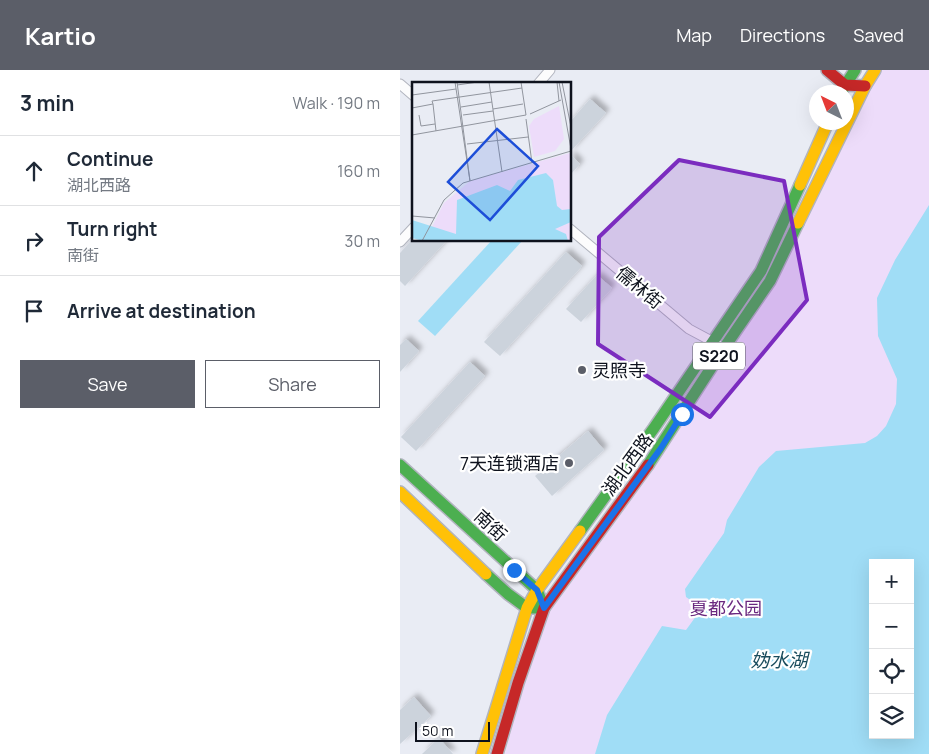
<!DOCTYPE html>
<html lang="en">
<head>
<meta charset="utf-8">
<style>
	:root { --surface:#fff; --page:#f6f6f7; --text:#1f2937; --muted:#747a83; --line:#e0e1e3; --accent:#5b5e68 }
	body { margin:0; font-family:Manrope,"Noto Sans SC",sans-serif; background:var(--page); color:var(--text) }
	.controls { position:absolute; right:15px; bottom:15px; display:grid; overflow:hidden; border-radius:0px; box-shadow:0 5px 20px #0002 }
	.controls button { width:45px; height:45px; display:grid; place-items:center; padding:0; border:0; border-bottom:1px solid var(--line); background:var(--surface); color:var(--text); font:25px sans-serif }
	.compass { position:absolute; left:409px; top:15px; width:45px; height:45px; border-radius:50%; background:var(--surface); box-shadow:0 5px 20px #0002; rotate:318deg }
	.scale { position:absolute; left:15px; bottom:12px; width:75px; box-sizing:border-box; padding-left:5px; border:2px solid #0e121d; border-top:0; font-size:14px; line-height:18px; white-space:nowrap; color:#0e121d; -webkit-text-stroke:4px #fff; paint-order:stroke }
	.stop { position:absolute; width:15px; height:15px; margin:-11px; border:4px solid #1a73e8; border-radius:50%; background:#fff }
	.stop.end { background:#1a73e8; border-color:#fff; box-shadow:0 1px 5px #0008 }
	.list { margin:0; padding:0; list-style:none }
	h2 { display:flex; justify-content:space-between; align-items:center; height:65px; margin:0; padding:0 20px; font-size:21px }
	h2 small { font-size:16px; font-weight:400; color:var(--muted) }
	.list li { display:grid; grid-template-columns:32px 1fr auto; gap:15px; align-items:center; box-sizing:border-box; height:70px; padding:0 20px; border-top:1px solid var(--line) }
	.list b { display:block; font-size:19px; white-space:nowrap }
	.list p { margin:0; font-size:16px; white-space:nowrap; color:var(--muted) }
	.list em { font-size:16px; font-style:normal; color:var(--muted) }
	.actions { display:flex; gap:10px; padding:15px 20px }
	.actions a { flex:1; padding:11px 0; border:1px solid var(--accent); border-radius:0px; text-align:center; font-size:18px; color:var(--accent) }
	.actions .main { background:var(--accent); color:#fff }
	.icon { flex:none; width:28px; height:28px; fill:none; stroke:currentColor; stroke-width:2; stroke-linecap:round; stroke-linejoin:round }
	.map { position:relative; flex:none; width:529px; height:684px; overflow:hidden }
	header { display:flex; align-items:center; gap:30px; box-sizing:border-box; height:70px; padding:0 25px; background:var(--accent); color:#fff }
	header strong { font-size:24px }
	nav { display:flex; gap:28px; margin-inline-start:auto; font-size:18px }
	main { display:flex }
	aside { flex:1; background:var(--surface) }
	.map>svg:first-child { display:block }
	.green { fill:#eddcfa; fill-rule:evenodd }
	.water { fill:#a0ddf6; fill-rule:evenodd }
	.building { fill:#ccd3dc; filter:url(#shadow) }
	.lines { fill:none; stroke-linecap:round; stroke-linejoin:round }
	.street-casing { stroke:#b1b4be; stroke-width:11 }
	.fast-casing { stroke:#b1b4be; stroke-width:14 }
	.slow-casing { stroke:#b1b4be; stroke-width:14 }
	.jam-casing { stroke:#b1b4be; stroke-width:14 }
	.street { stroke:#fcfcfd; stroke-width:9 }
	.fast { stroke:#4caf50; stroke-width:11 }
	.slow { stroke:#ffc107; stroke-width:11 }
	.jam { stroke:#c62828; stroke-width:11 }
	.route { stroke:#1a73e8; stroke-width:6 }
	.marked { fill:#7b2cbf; fill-opacity:0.2; stroke:#7b2cbf; stroke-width:4; stroke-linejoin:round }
	.poi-dot { fill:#5b5e68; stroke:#fff; stroke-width:2 }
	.labels { text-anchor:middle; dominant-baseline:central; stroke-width:4.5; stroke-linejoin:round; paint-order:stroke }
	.shield { fill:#fff; stroke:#565961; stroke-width:1 }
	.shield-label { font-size:16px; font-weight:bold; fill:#0e121d }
	.street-label { font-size:18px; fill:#0e121d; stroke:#fff }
	.poi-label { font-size:18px; fill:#0e121d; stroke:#fff; text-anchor:start }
	.park-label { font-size:18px; fill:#69287f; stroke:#fff }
	.water-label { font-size:19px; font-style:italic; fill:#1a4c5d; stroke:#fff }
	.inset-road { fill:none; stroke:#91959e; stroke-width:1 }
	.view { fill:#1d4ed8; fill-opacity:0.15; stroke:#1d4ed8; stroke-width:2.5 }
	.inset-edge { fill:none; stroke:#0e121d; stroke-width:2.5 }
</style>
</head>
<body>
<header>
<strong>Kartio</strong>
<nav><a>Map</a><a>Directions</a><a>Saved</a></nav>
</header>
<main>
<aside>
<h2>3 min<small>Walk · 190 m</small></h2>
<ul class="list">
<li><svg class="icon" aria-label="ahead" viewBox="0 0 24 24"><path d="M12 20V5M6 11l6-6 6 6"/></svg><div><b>Continue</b><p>湖北西路</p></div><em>160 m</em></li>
<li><svg class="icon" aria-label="right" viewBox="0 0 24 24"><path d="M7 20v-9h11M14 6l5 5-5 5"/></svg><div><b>Turn right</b><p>南街</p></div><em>30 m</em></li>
<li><svg class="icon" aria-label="arrive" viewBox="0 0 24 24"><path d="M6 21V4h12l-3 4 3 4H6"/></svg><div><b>Arrive at destination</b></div></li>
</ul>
<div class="actions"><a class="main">Save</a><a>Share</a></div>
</aside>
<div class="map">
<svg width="529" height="684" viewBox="0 0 529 684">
	<defs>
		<filter id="shadow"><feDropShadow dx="4" dy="-4" stdDeviation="2.5" flood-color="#0004"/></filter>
	</defs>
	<rect width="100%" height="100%" fill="#e9ecf4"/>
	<path class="green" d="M 475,0 L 529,0 L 529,684 L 105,684 L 122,613 L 144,538 L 324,278 ZM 473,493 L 510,493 L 510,665 L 473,665 Z"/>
	<g class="water">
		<path d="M 529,135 L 529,684 L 195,684 L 207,645 L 262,556 L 286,560 L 302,538 L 286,527 L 285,519 L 324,463 L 327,450 L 359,397 L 376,381 L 465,373 L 477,366 L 486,356 L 496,334 L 497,309 L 478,266 L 477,228 L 495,190 ZM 473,493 L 510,493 L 510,665 L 473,665 Z"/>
		<path d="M 92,170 L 123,170 L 35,266 L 18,251 Z"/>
	</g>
	<g class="building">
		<path d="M 190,29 L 206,43 L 170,82 L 170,52 Z"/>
		<path d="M 170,84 L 180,94 L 170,105 Z"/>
		<path d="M 12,170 L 47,170 L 5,216 L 0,211 L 0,183 Z"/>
		<path d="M 166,182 L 182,196 L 100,286 L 84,272 Z"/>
		<path d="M 197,205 L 212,218 L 181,252 L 166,239 Z"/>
		<path d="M 6,269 L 19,281 L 0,302 L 0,275 Z"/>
		<path d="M 70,292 L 85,306 L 16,381 L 1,367 Z"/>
		<path d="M 188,361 L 204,380 L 152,426 L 135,406 Z"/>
		<path d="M 14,627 L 31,646 L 0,674 L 0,640 Z"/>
		<path d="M 39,668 L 53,684 L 22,684 Z"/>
	</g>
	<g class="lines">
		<g class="street-casing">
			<g id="street">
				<path d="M 0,14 L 14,26"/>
				<path d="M 138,14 L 150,0"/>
				<path d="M 170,159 L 289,259 L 317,274"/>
				<path d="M 0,172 L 14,157"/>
			</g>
		</g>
		<g class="fast-casing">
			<g id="fast">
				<path d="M 441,22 L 455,0"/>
				<path d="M 0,395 L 137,520 L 144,538 L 127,538 L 108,524 L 86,504"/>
				<path d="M 248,395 L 324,278 L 370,211 L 398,153"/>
				<path d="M 180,461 L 254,358 L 361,201 L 400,115"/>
			</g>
		</g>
		<g class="slow-casing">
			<g id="slow">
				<path d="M 400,115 L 428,52"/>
				<path d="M 398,153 L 465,16 L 475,0"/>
				<path d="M 0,422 L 86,504"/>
				<path d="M 82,684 L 127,538 L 137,520 L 180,461"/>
			</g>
		</g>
		<g class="jam-casing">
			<g id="jam">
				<path d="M 427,0 L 445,15 L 465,16"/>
				<path d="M 97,684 L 118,613 L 144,538 L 248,395"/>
			</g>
		</g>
		<use href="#street" class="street"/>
		<use href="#fast" class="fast"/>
		<use href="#slow" class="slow"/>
		<use href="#jam" class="jam"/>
	</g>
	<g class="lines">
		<path class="route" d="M 114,500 L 137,520 L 144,538 L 261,378 L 282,344"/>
	</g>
	<path class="marked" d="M 279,90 L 384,111 L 407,230 L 310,347 L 198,274 L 199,167 Z"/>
	<g class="poi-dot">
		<circle cx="182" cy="300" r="5"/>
		<circle cx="169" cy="393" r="5"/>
	</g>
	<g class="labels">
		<rect class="shield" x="293" y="272.5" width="52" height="27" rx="4"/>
		<g class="shield-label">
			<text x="319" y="286">S220</text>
		</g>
		<g class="street-label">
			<text transform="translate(240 217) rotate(40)">儒林街</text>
			<text transform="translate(227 394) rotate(-54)">湖北西路</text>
			<text transform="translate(91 455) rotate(43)">南街</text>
		</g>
		<g class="poi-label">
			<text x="192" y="300">灵照寺</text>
			<text x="159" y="393" text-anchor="end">7天连锁酒店</text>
		</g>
		<g class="park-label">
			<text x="326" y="538">夏都公园</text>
		</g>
		<g class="water-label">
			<text x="379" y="590">妫水湖</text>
		</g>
	</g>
	<g transform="translate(12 12)">
		<rect width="159" height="159" fill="#e9ecf4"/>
		<path d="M 147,24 L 152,57 L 143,69 L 122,75 L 117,44 L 122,37 ZM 158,71 L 159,159 L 13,159 L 32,121 L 58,99 Z" fill="#eddcfa"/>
		<path d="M 134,91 L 141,98 L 145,124 L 150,128 L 159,127 L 159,140 L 143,147 L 154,152 L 156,159 L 11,159 L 0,156 L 0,138 L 44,152 L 45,118 L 85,103 L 98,109 L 106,98 Z" fill="#a0ddf6"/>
		<path class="inset-road" d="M 43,0 L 58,99M 45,0 L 58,99M 77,0 L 90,90M 109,0 L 114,33M 145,0 L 147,19M 147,0 L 159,67M 150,0 L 159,45M 45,3 L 66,0M 0,13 L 44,7M 21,22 L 20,19 L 110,6M 21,22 L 24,49M 49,25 L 80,20M 0,26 L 21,22M 81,27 L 111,22M 118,32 L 149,18M 7,33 L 9,44 L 23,42M 51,33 L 81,29M 114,37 L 120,81M 0,52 L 0,78M 0,53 L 114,33M 55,62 L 116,55M 0,134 L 23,136M 10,159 L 32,118 L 51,101 L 159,69"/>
		<path class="view" d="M 85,47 L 126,84 L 78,138 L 36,100 Z"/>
		<rect width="159" height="159" class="inset-edge"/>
	</g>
</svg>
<div class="controls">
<button>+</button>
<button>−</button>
<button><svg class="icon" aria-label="locate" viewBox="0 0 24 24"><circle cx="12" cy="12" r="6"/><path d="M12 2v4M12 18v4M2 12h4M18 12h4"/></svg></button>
<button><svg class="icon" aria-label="layers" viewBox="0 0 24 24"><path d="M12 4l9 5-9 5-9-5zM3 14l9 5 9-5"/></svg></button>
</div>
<svg class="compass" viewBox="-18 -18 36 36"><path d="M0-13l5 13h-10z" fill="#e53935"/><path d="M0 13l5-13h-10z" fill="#747a83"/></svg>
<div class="scale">50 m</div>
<div class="stop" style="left:282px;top:344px"></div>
<div class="stop end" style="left:114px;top:500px"></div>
</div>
</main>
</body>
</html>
